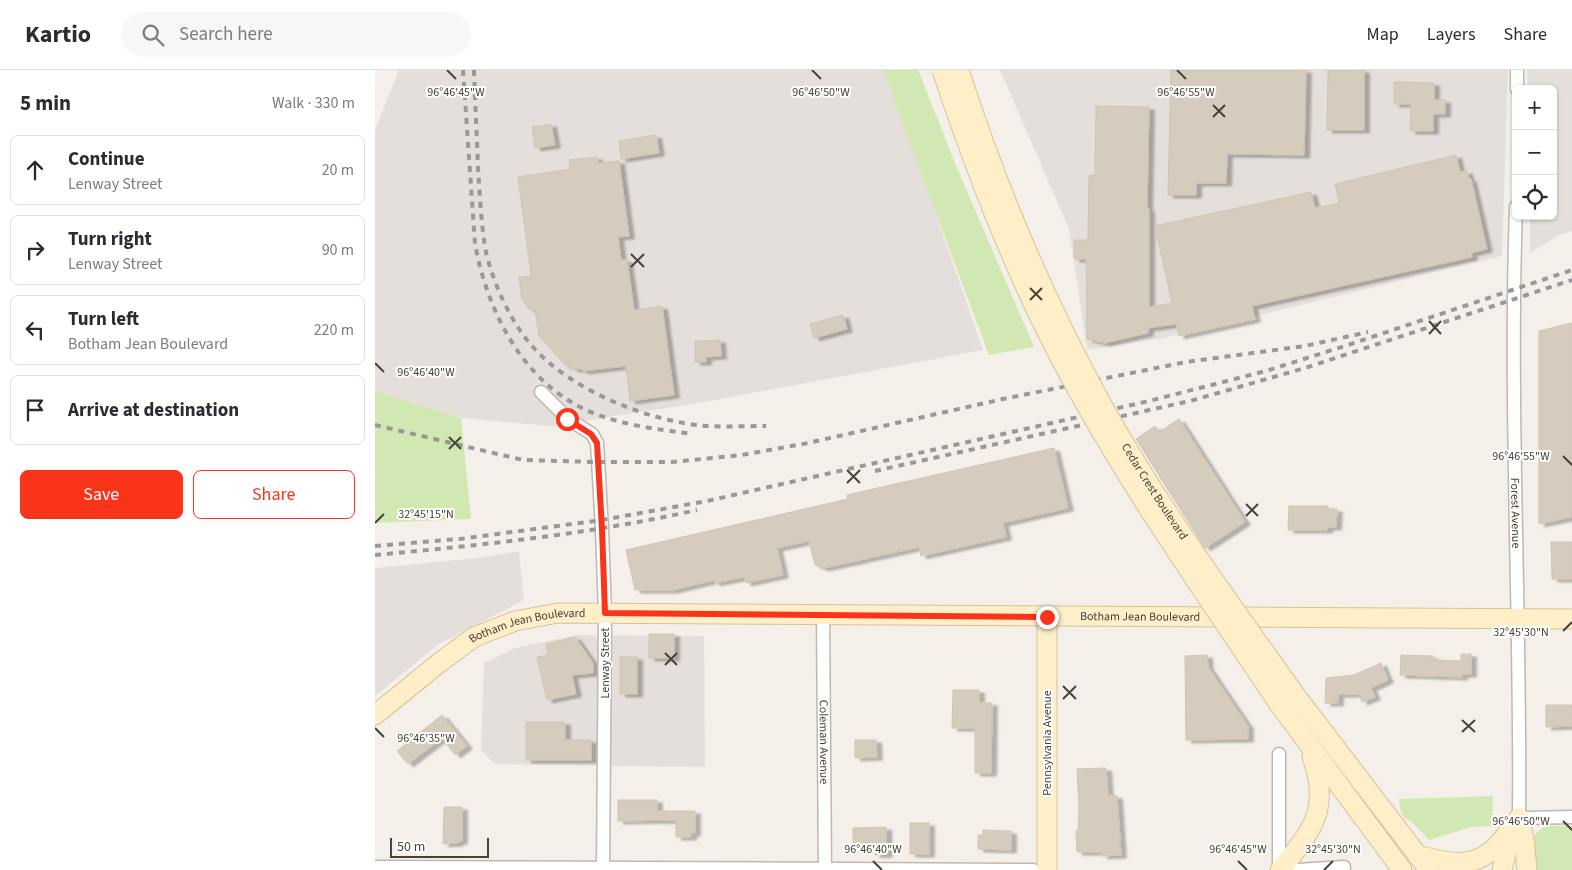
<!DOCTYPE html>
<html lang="en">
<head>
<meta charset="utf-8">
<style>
	:root { --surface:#fff; --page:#f7f7f7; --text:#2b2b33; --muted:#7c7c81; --line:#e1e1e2; --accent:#fa331b }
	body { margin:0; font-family:"Source Sans 3",sans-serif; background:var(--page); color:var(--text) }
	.controls { position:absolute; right:15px; top:15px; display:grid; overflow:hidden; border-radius:8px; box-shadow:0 1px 4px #0004 }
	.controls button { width:45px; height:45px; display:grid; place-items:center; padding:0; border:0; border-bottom:1px solid var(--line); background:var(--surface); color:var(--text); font:25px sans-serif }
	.scale { position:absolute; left:15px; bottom:12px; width:99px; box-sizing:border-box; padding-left:5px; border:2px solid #484137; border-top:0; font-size:14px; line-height:18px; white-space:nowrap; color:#484137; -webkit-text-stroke:4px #fff; paint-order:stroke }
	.stop { position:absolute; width:15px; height:15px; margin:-11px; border:4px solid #fa331b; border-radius:50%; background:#fff }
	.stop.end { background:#fa331b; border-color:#fff; box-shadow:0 1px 5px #0008 }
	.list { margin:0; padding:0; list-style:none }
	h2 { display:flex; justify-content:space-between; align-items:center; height:65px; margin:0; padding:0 20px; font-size:21px }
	h2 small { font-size:16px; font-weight:400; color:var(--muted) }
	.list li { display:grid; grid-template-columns:32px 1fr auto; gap:15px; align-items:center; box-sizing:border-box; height:70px; margin:0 10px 10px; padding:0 10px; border:1px solid var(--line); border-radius:8px }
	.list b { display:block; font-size:19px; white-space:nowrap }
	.list p { margin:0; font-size:16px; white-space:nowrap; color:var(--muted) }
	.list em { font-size:16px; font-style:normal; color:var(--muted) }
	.actions { display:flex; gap:10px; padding:15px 20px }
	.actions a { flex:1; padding:11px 0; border:1px solid var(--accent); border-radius:8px; text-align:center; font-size:18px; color:var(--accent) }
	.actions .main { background:var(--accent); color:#fff }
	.icon { flex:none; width:28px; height:28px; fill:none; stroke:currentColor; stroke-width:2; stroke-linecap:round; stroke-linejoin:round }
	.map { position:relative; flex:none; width:1197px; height:800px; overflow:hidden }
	header { display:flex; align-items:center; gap:30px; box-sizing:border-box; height:70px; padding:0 25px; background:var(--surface); border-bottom:1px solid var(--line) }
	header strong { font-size:24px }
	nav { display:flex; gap:28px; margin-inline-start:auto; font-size:18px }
	.search { width:350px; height:45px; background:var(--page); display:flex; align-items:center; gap:12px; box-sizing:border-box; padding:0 18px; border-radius:28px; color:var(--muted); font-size:19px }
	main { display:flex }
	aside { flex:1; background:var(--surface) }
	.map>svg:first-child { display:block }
	.industrial { fill:#e4dfda }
	.green { fill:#d2e8b2 }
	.building { fill:#d6ccbe; stroke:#d1c3b1; filter:url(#shadow) }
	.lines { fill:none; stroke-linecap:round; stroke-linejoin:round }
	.street-casing { stroke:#c0b8ab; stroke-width:15 }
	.secondary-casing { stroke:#d4c299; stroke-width:21 }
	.street { stroke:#fff; stroke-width:12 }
	.secondary { stroke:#feefc9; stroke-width:19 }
	.rail { stroke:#989898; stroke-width:4; stroke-dasharray:6 6; stroke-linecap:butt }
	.secondary-bridge-casing { stroke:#d4c299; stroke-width:21; stroke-linecap:butt }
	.secondary-bridge { stroke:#feefc9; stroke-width:19 }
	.route { stroke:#fa331b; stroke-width:6 }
	.ticks { fill:none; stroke:#484137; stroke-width:2 }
	.labels { text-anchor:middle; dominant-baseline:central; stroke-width:4; stroke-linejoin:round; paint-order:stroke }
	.street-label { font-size:12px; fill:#484137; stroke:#fff }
	.ticks-label { font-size:12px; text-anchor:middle; fill:#484137; stroke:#fff; stroke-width:4; stroke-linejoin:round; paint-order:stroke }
</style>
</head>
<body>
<header>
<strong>Kartio</strong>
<div class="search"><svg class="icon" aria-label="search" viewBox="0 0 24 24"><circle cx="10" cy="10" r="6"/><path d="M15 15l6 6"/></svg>Search here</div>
<nav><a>Map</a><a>Layers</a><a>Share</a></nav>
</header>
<main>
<aside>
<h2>5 min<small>Walk · 330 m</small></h2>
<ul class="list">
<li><svg class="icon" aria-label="ahead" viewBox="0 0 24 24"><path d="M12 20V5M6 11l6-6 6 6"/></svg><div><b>Continue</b><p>Lenway Street</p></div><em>20 m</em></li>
<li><svg class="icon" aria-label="right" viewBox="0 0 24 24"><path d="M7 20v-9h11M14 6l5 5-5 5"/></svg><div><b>Turn right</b><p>Lenway Street</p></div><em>90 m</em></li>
<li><svg class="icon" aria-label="left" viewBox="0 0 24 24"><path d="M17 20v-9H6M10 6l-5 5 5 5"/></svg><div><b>Turn left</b><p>Botham Jean Boulevard</p></div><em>220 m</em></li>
<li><svg class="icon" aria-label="arrive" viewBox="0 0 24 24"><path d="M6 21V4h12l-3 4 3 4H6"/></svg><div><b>Arrive at destination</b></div></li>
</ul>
<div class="actions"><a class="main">Save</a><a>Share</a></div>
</aside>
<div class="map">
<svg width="1197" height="800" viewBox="0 0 1197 800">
	<defs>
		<filter id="shadow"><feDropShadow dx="5.5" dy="3" stdDeviation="1" flood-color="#0004"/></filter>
	</defs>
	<rect width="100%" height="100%" fill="#f4f0e9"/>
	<g class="industrial">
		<path d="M 24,0 L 511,0 L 608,280 L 324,333 L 176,356 L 86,348 L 0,321 L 0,60 Z"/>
		<path d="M 625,0 L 1133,0 L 1127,186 L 790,268 L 712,280 L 694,159 Z"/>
		<path d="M 1152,0 L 1197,0 L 1197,161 L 1184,165 L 1155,183 L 1155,146 L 1178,146 L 1178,19 L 1153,19 Z"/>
		<path d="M 144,481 L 149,530 L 64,574 L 0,626 L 0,498 L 102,488 Z"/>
		<path d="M 202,565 L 329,566 L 330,697 L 120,694 L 106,680 L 109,593 L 140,578 Z"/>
	</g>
	<g class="green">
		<path d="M 509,0 L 543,0 L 582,98 L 659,277 L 614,285 L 519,31 Z"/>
		<path d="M 0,321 L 86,348 L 96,449 L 0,453 Z"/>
		<path d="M 1118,726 L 1117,756 L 1096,757 L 1054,770 L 1036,751 C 1026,749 1025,738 1024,729 Z"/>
		<path d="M 1172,756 L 1197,756 L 1197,800 L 1157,800 C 1157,781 1152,763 1172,756 Z"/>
	</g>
	<g class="building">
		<path d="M 796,0 L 931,0 L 929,85 L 852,84 L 851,113 L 821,113 L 821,125 L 793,125 Z"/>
		<path d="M 953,0 L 989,0 L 989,60 L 952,60 Z"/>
		<path d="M 1019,12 L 1059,13 L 1059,30 L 1070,30 L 1070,44 L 1058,44 L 1058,61 L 1035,61 L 1036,34 L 1019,34 Z"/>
		<path d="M 721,36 L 774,37 L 772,139 L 774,139 L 774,237 L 797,233 L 780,156 L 936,122 L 940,138 L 964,133 L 960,114 L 1081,85 L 1085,102 L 1092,101 L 1094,109 L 1096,109 L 1112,179 L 1096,183 L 1097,187 L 877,236 L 880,249 L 804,266 L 801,254 L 773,258 L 773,263 L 730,273 L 712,269 L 711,189 L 699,189 L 699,170 L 713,170 L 714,105 L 720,105 Z"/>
		<path d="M 176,54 L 180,75 L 160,78 L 157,57 Z"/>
		<path d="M 281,65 L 284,83 L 246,89 L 244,71 Z"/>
		<path d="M 222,87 L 223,93 L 244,91 L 254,166 L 243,167 L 246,190 L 252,190 L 259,240 L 287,236 L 299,325 L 255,331 L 251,296 L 208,301 L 206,299 L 199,299 L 193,295 L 191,296 L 164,266 L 160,240 L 155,240 L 147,230 L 144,207 L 155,206 L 156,204 L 143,107 L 195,99 L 194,90 Z"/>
		<path d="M 468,245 L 472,259 L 439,268 L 435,254 Z"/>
		<path d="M 1197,253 L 1197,447 L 1164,454 L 1164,261 Z"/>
		<path d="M 345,270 L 346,286 L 331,287 L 331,292 L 320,292 L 320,271 Z"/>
		<path d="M 804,349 L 870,452 L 830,478 L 761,369 L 780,356 L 784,362 Z"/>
		<path d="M 679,378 L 693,438 L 628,453 L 631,467 L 546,486 L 544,477 L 449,498 L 440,495 L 434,471 L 402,478 L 408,505 L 371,513 L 369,507 L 340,513 L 339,510 L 298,520 L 260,520 L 251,480 L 473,429 L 472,425 Z"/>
		<path d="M 914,436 L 953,436 L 953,439 L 962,439 L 961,457 L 953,457 L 952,460 L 913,460 Z"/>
		<path d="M 1176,472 L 1197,472 L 1197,509 L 1177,509 Z"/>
		<rect x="274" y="564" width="25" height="24"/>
		<path d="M 200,567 L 218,593 L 218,603 L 197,605 L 201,624 L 172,630 L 162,587 L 173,585 L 171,574 Z"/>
		<path d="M 1086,584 L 1096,584 L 1096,604 L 1087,604 L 1087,607 L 1025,605 L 1026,585 L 1058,586 L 1058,590 L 1086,591 Z"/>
		<path d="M 832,585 L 833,597 L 873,656 L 873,669 L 811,670 L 810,586 Z"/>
		<rect x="245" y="587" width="17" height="37"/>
		<path d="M 1006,593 L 1013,610 L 996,618 L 1000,627 L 987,632 L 984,624 L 963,624 L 963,633 L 950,633 L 951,608 L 979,605 Z"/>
		<path d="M 578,620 L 604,620 L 604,633 L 617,633 L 616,703 L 600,703 L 600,658 L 577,658 Z"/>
		<path d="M 1171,635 L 1197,635 L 1197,656 L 1171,657 Z"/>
		<path d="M 67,645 L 92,676 L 80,685 L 67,668 L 33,694 L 22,681 Z"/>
		<path d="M 151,652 L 190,652 L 190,670 L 216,670 L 216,690 L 151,690 Z"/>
		<path d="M 480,670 L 501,670 L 502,687 L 480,688 Z"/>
		<path d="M 731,698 L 733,725 L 742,726 L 746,785 L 727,786 L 727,782 L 702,782 L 701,761 L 703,761 L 704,738 L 702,699 Z"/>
		<path d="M 243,730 L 282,730 L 282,741 L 320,741 L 320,763 L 316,763 L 316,767 L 301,767 L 301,750 L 243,751 Z"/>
		<path d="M 69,737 L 87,737 L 87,771 L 83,771 L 83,773 L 68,774 Z"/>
		<rect x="535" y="753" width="19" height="31"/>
		<path d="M 511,757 L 512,784 L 500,785 L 500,778 L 478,779 L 478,758 Z"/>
		<path d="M 608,760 L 636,761 L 636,780 L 603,779 L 603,765 L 608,765 Z"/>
	</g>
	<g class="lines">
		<g class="street-casing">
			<g id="street">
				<path d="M 1142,19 L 1142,0"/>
				<path id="s1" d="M 1141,137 C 1134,341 1146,545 1144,748 L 1197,747"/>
				<path d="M 166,322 L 193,349 L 217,364 L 222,373 L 227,459 L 230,543 L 228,800"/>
				<path id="s2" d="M 448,546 L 450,800"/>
				<path d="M 0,797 C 219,799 439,797 658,800"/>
				<path d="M 904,800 L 904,684"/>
				<path d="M 923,800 L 969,797"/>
			</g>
		</g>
		<g class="secondary-casing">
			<g id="secondary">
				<path d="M 672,547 L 672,800"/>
				<path d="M 921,626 L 1054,800"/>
				<path d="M 904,634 L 1027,800"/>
				<path id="s3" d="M 0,645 L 64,593 L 99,567 L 140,551 L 183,543 L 1197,549"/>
				<path d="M 1144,748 L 1149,769 L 1152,800"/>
				<path d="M 1042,785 C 1067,791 1094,800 1116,781 C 1127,773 1135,759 1144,748"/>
				<path d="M 905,800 C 937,761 956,739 937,687"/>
				<path d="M 1127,800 L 1134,771 L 1138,761"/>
			</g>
		</g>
		<use href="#street" class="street"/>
		<use href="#secondary" class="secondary"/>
		<g class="rail">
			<path d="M 88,0 L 100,174 C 112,239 145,307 207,338 C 242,355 281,359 318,364"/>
			<path d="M 99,0 C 100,33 102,66 103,99 C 105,126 106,155 111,182 C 118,213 136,253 158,277 C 197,321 273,351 331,356 C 351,357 371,356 391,356"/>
			<path d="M 0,355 L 148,390 L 222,392 L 297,392 L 367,385 L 433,373 L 628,329 L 811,292 L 930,276 L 993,262"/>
			<path d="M 500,401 L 815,331 L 930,298 L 1197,210"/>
			<path d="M 0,476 L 85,469 L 227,450 L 332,431 L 774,331 L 891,301 L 973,275 L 1197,200"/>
			<path d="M 0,485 C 108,475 215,464 322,440"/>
		</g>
		<g class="secondary-bridge-casing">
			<g id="secondary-bridge">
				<path d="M 567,0 C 600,100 638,199 688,293 C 751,412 829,522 904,634"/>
				<path id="s4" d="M 584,0 C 621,115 668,227 726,333 C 783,436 853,530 921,626"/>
			</g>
		</g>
		<use href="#secondary-bridge" class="secondary-bridge"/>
	</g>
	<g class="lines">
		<path class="route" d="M 192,349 L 216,364 L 222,373 L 227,459 L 230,543 L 672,547"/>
	</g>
	<path class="ticks" d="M 72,0 L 81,9M 437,0 L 446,9M 802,0 L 811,9M 838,35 L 850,47M 838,47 L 850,35M 256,184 L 269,197M 256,197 L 269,184M 655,218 L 667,230M 655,230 L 667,218M 1054,251 L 1066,264M 1054,264 L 1066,251M 0,293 L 9,302M 74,367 L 86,379M 74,379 L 86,367M 1188,386 L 1197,395M 472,400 L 485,413M 472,413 L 485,400M 871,434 L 883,446M 871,446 L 883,434M 0,453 L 9,444M 1188,561 L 1197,552M 290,583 L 302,595M 290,595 L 302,583M 688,616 L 701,629M 688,629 L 701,616M 1087,650 L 1100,662M 0,658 L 9,667M 1087,662 L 1100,650M 1188,751 L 1197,760M 498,791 L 507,800M 863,791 L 872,800M 949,800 L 958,791"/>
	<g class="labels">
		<g class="street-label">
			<text stroke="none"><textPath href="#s4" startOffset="466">Cedar Crest Boulevard</textPath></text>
			<text stroke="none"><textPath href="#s1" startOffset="306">Forest Avenue</textPath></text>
			<text stroke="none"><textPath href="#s3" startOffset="796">Botham Jean Boulevard</textPath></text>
			<text stroke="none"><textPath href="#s3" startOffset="181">Botham Jean Boulevard</textPath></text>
			<text transform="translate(230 593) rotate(-90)">Lenway Street</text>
			<text stroke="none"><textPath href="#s2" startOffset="126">Coleman Avenue</textPath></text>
			<text transform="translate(672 673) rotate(-90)">Pennsylvania Avenue</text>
		</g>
	</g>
	<g class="ticks-label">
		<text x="81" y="26">96°46'45"W</text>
		<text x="446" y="26">96°46'50"W</text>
		<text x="811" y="26">96°46'55"W</text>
		<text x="51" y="306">96°46'40"W</text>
		<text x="1146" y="390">96°46'55"W</text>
		<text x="51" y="448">32°45'15"N</text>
		<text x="1146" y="566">32°45'30"N</text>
		<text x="51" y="672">96°46'35"W</text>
		<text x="1146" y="755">96°46'50"W</text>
		<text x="958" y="783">32°45'30"N</text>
		<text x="498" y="783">96°46'40"W</text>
		<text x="863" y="783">96°46'45"W</text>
	</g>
</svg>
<div class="controls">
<button>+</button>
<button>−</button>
<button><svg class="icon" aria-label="locate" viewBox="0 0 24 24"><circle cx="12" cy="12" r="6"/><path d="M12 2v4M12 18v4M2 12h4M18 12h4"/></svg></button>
</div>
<div class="scale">50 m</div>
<div class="stop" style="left:192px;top:349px"></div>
<div class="stop end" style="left:672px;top:547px"></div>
</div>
</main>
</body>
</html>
